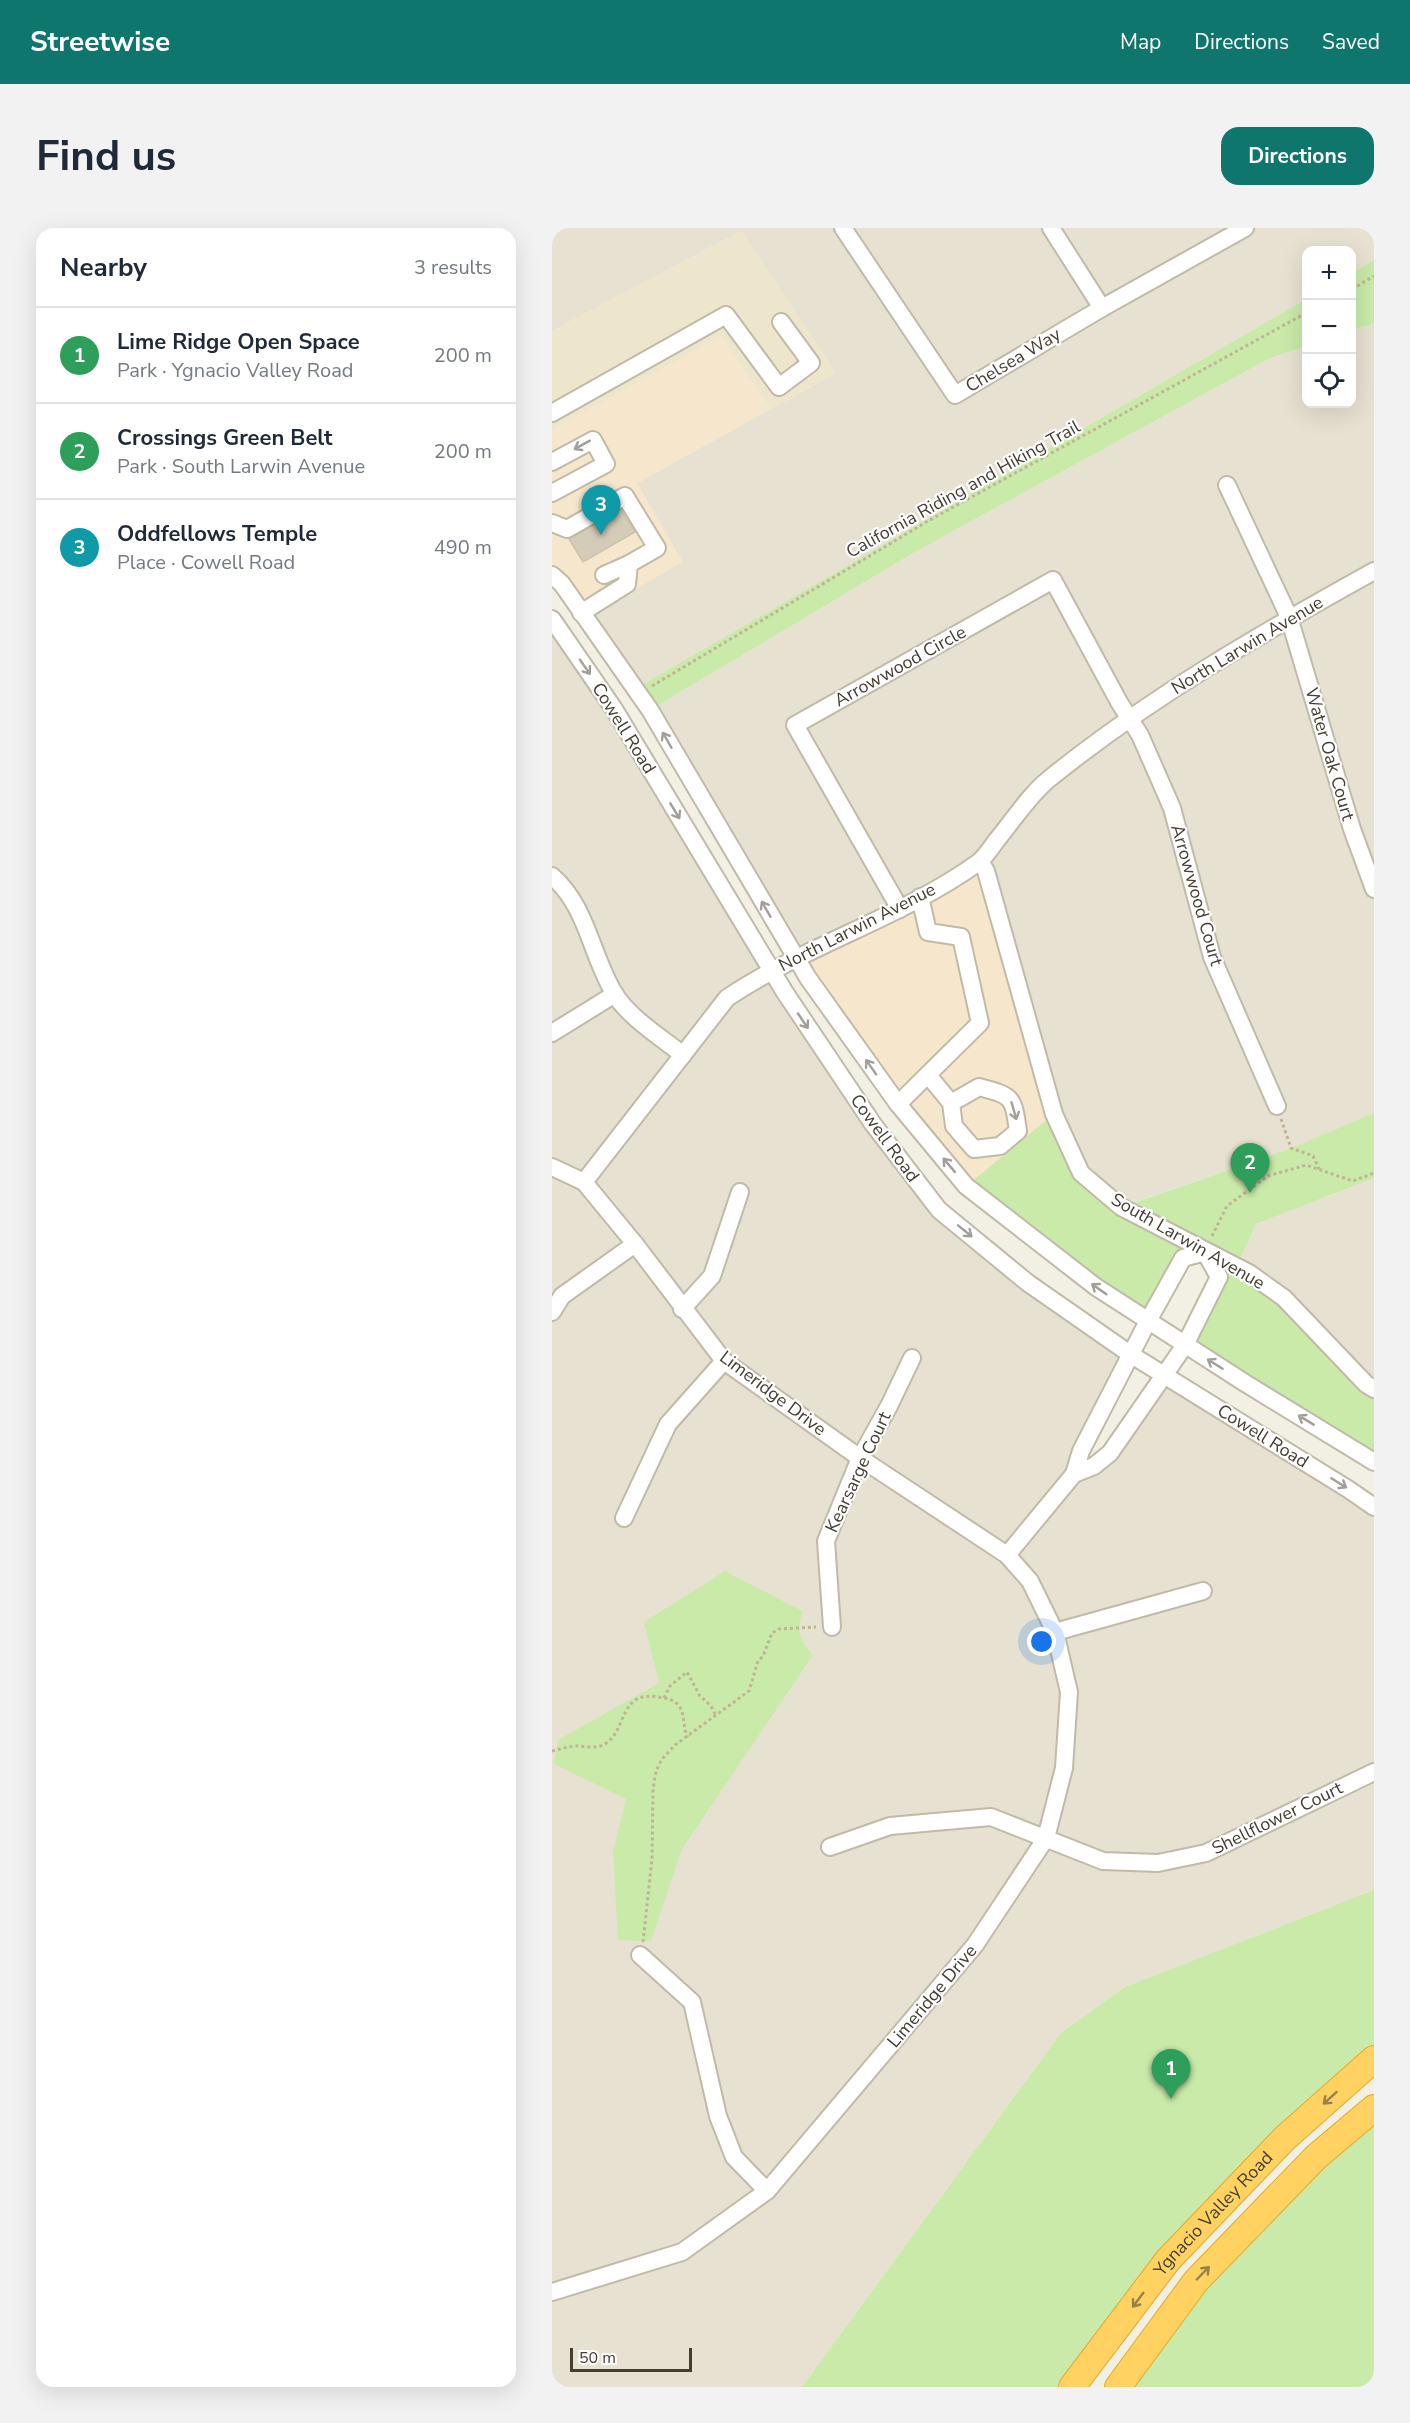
<!DOCTYPE html>
<html lang="en">
<head>
<meta charset="utf-8">
<style>
	:root { --surface:#fff; --page:#f2f2f3; --text:#1f2937; --muted:#747a83; --line:#e0e1e3; --accent:#0f766e }
	body { margin:0; font-family:"Nunito Sans",sans-serif; background:var(--page); color:var(--text) }
	.controls { position:absolute; right:18px; top:18px; display:grid; overflow:hidden; border-radius:12px; box-shadow:0 6px 24px #0002 }
	.controls button { width:54px; height:54px; display:grid; place-items:center; padding:0; border:0; border-bottom:2px solid var(--line); background:var(--surface); color:var(--text); font:30px sans-serif }
	.scale { position:absolute; left:18px; bottom:15px; width:122px; box-sizing:border-box; padding-left:6px; border:3px solid #443e33; border-top:0; font-size:16px; line-height:21px; white-space:nowrap; color:#443e33; -webkit-text-stroke:4px #fff; paint-order:stroke }
	.you { position:absolute; left:490px; top:1414px; width:21px; height:21px; margin:-15px; border:4px solid #fff; border-radius:50%; background:#1a73e8; box-shadow:0 0 0 9px #1a73e833 }
	.badge { display:grid; place-items:center; width:39px; height:39px; border-radius:50%; background:var(--accent); color:#fff; font-size:20px; font-weight:700 }
	.pin { position:absolute; translate:-50% -50px; filter:drop-shadow(0 2px 3px #0008) }
	.pin::after { content:''; position:absolute; top:32px; width:21px; height:18px; background:inherit; clip-path:polygon(0 0,100% 0,50% 100%) }
	.list { margin:0; padding:0; list-style:none }
	h2 { display:flex; justify-content:space-between; align-items:center; height:78px; margin:0; padding:0 24px; font-size:26px }
	h2 small { font-size:20px; font-weight:400; color:var(--muted) }
	.list li { display:grid; grid-template-columns:39px 1fr auto; gap:18px; align-items:center; box-sizing:border-box; height:96px; padding:0 24px; border-top:2px solid var(--line) }
	.list b { display:block; font-size:22px; white-space:nowrap }
	.list p { margin:0; font-size:20px; white-space:nowrap; color:var(--muted) }
	.list em { font-size:20px; font-style:normal; color:var(--muted) }
	.icon { flex:none; width:33px; height:33px; fill:none; stroke:currentColor; stroke-width:2; stroke-linecap:round; stroke-linejoin:round }
	.map { position:relative; flex:none; width:822px; height:2159px; overflow:hidden; border-radius:18px }
	header { display:flex; align-items:center; gap:36px; box-sizing:border-box; height:84px; padding:0 30px; background:var(--accent); color:#fff }
	header strong { font-size:28px }
	nav { display:flex; gap:33px; margin-inline-start:auto; font-size:21px }
	.intro { display:flex; align-items:center; justify-content:space-between; box-sizing:border-box; height:144px; padding:0 36px }
	h1 { margin:0; font-size:42px }
	.button { padding:15px 27px; border-radius:18px; background:var(--accent); color:#fff; font-size:21px; font-weight:700 }
	main { display:flex; gap:36px; padding:0 36px }
	aside { flex:1; background:var(--surface); border-radius:18px; box-shadow:0 6px 24px #0002 }
	.map>svg:first-child { display:block }
	.residential { fill:#e7e1d1 }
	.commercial { fill:#f6e7cc }
	.education { fill:#ede5cc }
	.green { fill:#c9eaa9 }
	.building { fill:#d4cbb8; stroke:#d0c3ab; stroke-width:1.5 }
	.lines { fill:none; stroke-linecap:round; stroke-linejoin:round }
	.minor-casing { stroke:#c1baa8; stroke-width:20 }
	.highway-casing { stroke:#e5a92a; stroke-width:28 }
	.path { stroke:#c1b496; stroke-width:3; stroke-dasharray:3 3; stroke-linecap:butt }
	.minor { stroke:#fff; stroke-width:16 }
	.highway { stroke:#ffd261; stroke-width:26 }
	.oneway { stroke:#a29e99 }
	.oneway2 { stroke:#988148 }
	.labels { text-anchor:middle; dominant-baseline:central; stroke-width:4.5; stroke-linejoin:round; paint-order:stroke }
	.street-label { font-size:18px; fill:#443e33; stroke:#fff }
</style>
</head>
<body>
<header>
<strong>Streetwise</strong>
<nav><a>Map</a><a>Directions</a><a>Saved</a></nav>
</header>
<div class="intro"><h1>Find us</h1><a class="button">Directions</a></div>
<main>
<aside>
<h2>Nearby<small>3 results</small></h2>
<ul class="list">
<li><span class="badge" style="background:#2e9e5b">1</span><div><b>Lime Ridge Open Space</b><p>Park · Ygnacio Valley Road</p></div><em>200 m</em></li>
<li><span class="badge" style="background:#2e9e5b">2</span><div><b>Crossings Green Belt</b><p>Park · South Larwin Avenue</p></div><em>200 m</em></li>
<li><span class="badge" style="background:#0f9aa8">3</span><div><b>Oddfellows Temple</b><p>Place · Cowell Road</p></div><em>490 m</em></li>
</ul>
</aside>
<div class="map">
<svg width="822" height="2159" viewBox="0 0 822 2159">
	<rect width="100%" height="100%" fill="#f2efe3"/>
	<g class="residential">
		<path d="M 0,0 L 822,0 L 822,32 L 800,45 L 800,22 L 754,22 L 754,71 L 83,461 L 33,390 L 85,255 L 284,145 L 189,3 L 0,103 Z"/>
		<path d="M 822,95 L 822,885 L 739,920 L 569,979 L 244,731 L 98,482 L 363,324 L 716,131 L 754,118 L 754,176 L 800,176 L 800,103 Z"/>
		<path d="M 0,390 L 209,726 L 387,982 L 578,1126 L 523,1245 L 542,1238 L 612,1147 L 822,1279 L 822,1662 L 573,1759 L 509,1805 L 250,2159 L 0,2159 Z"/>
		<path d="M 822,950 L 822,1161 L 684,1039 L 704,996 Z"/>
	</g>
	<g class="commercial">
		<path d="M 169,108 L 219,181 L 85,255 L 131,334 L 33,390 L 0,347 L 0,202 Z"/>
		<path d="M 428,633 L 502,886 L 414,958 L 244,731 Z"/>
	</g>
	<path class="education" d="M 189,3 L 284,145 L 219,181 L 169,108 L 0,202 L 0,103 Z"/>
	<g class="green">
		<path d="M 822,32 L 822,95 L 800,103 L 800,45 Z"/>
		<path d="M 754,71 L 754,118 L 716,131 L 363,324 L 98,482 L 83,461 Z"/>
		<path d="M 822,885 L 822,950 L 704,996 L 684,1039 L 697,1045 L 822,1161 L 822,1234 L 633,1117 L 667,1050 L 653,1024 L 631,1030 L 596,1093 L 414,958 L 502,886 L 529,945 L 570,979 L 739,920 Z"/>
		<path d="M 173,1343 L 250,1383 C 245,1404 247,1412 261,1427 L 130,1621 L 99,1713 L 66,1712 L 61,1622 L 74,1571 L 2,1536 L 6,1512 L 107,1455 L 92,1394 Z"/>
		<path d="M 822,1662 L 822,1831 L 733,1910 L 520,2159 L 250,2159 L 509,1805 L 573,1759 Z"/>
		<path d="M 822,1883 L 822,2159 L 566,2159 L 644,2053 Z"/>
	</g>
	<path class="building" d="M 69,282 L 83,304 L 31,334 L 17,311 Z"/>
	<g class="lines">
		<g class="minor-casing">
			<g id="minor">
				<path d="M 291,0 L 403,167 L 550,80 L 693,0"/>
				<path d="M 499,0 L 550,80"/>
				<path d="M 0,185 L 174,87 L 227,159 L 259,135 L 229,94"/>
				<path d="M 0,234 L 41,212 L 54,236 L 0,265"/>
				<path d="M 675,257 L 737,389 L 800,601 L 822,661"/>
				<path d="M 0,295 L 15,301 L 73,268 L 105,320 L 77,336"/>
				<path d="M 0,347 L 10,356 L 98,482 L 256,750 L 346,876 L 414,958 L 544,1059 L 693,1155 L 822,1234"/>
				<path d="M 29,385 L 75,356 L 77,336 L 52,347"/>
				<path d="M 0,391 L 62,481 L 232,763 L 321,896 L 387,982 L 476,1055 L 578,1126 L 796,1261 L 822,1279"/>
				<path d="M 428,633 L 434,643 L 502,886 L 529,945 L 569,979 L 697,1045 L 732,1070 L 814,1156 L 822,1161"/>
				<path d="M 0,648 C 35,678 39,727 62,765 C 76,789 110,810 131,827"/>
				<path d="M 348,681 L 243,497 L 501,352 L 567,474 L 588,507 L 620,580 L 660,729 L 725,878"/>
				<path d="M 0,805 L 63,766"/>
				<path d="M 376,847 L 399,875 L 402,898 L 422,921 L 448,918 L 466,903 C 461,868 461,868 427,859 L 399,875"/>
				<path d="M 346,876 L 428,795 L 409,709 L 376,704 L 368,669"/>
				<path d="M 0,939 L 32,954 L 83,1016 L 172,1133 L 308,1230 L 455,1327 L 478,1353 L 503,1404 L 517,1464 L 512,1540 L 494,1610 L 423,1717 L 215,1963 L 130,2024 L 0,2064"/>
				<path d="M 32,954 L 175,770 C 254,717 349,690 427,634 C 433,629 439,620 444,613 C 460,594 478,566 497,551 C 597,470 710,405 822,343"/>
				<path d="M 653,1024 L 667,1049 L 633,1117 L 558,1225 L 542,1238 L 522,1246 L 529,1223 L 596,1093 L 631,1030 Z"/>
				<path d="M 130,1081 L 160,1048 L 188,964"/>
				<path d="M 0,1084 L 10,1068 L 83,1016"/>
				<path d="M 72,1290 L 116,1196 L 172,1133"/>
				<path d="M 455,1327 L 522,1246"/>
				<path d="M 280,1399 L 274,1313 L 308,1230 L 337,1178 L 360,1130"/>
				<path d="M 503,1404 L 651,1363"/>
				<path d="M 278,1619 L 338,1598 L 439,1589 L 551,1633 L 606,1635 L 654,1625 L 822,1544"/>
				<path d="M 88,1727 L 140,1774 L 166,1888 L 182,1929 L 215,1963"/>
			</g>
		</g>
		<g class="highway-casing">
			<g id="highway">
				<path id="s1" d="M 520,2159 L 616,2032 L 733,1910 L 822,1831"/>
				<path d="M 566,2159 L 644,2053 L 764,1929 L 822,1880"/>
			</g>
		</g>
		<g class="path">
			<path d="M 800,61 L 822,48"/>
			<path d="M 100,458 L 376,293 L 754,85"/>
			<path d="M 729,891 L 739,920 L 761,928 L 767,941"/>
			<path d="M 660,1008 L 675,978 L 716,948 L 754,937 L 801,953 L 822,945"/>
			<path d="M 112,1470 L 118,1458 L 135,1444 L 148,1468 L 159,1478 L 164,1488"/>
			<path d="M 0,1523 C 8,1521 15,1519 23,1518 C 32,1518 42,1521 51,1517 C 76,1505 65,1462 106,1469 C 114,1470 123,1472 127,1478 C 134,1488 130,1500 136,1509"/>
			<path d="M 91,1714 L 100,1631 L 101,1561 L 104,1543 L 110,1531 L 123,1517 L 197,1463 L 206,1433 L 211,1428 L 220,1405 L 227,1401 L 264,1399"/>
		</g>
		<use href="#minor" class="minor"/>
		<use href="#highway" class="highway"/>
	</g>
	<defs><path id="oneway-shaft" d="M-6 0H5M1.5-3L5.5 0L1.5 3" fill="none" stroke-width="1.6" stroke-linecap="round" stroke-linejoin="round" transform="scale(1.5)"/></defs>
	<g class="oneway">
		<use href="#oneway-shaft" transform="translate(30 217) rotate(151)"/>
		<use href="#oneway-shaft" transform="translate(33 439) rotate(55)"/>
		<use href="#oneway-shaft" transform="translate(115 512) rotate(-120)"/>
		<use href="#oneway-shaft" transform="translate(123 583) rotate(59)"/>
		<use href="#oneway-shaft" transform="translate(214 681) rotate(-120)"/>
		<use href="#oneway-shaft" transform="translate(251 793) rotate(56)"/>
		<use href="#oneway-shaft" transform="translate(319 839) rotate(-125)"/>
		<use href="#oneway-shaft" transform="translate(462 883) rotate(74)"/>
		<use href="#oneway-shaft" transform="translate(397 937) rotate(-130)"/>
		<use href="#oneway-shaft" transform="translate(413 1003) rotate(39)"/>
		<use href="#oneway-shaft" transform="translate(547 1061) rotate(-145)"/>
		<use href="#oneway-shaft" transform="translate(663 1136) rotate(-148)"/>
		<use href="#oneway-shaft" transform="translate(754 1192) rotate(-149)"/>
		<use href="#oneway-shaft" transform="translate(787 1255) rotate(32)"/>
	</g>
	<g class="oneway2">
		<use href="#oneway-shaft" transform="translate(778 1870) rotate(138)"/>
		<use href="#oneway-shaft" transform="translate(651 2045) rotate(-46)"/>
		<use href="#oneway-shaft" transform="translate(586 2072) rotate(127)"/>
	</g>
	<g class="labels">
		<g class="street-label">
			<text transform="translate(461 132) rotate(-31)">Chelsea Way</text>
			<text transform="translate(411 261) rotate(-29)">California Riding and Hiking Trail</text>
			<text transform="translate(695 417) rotate(-31)">North Larwin Avenue</text>
			<text transform="translate(348 438) rotate(-29)">Arrowwood Circle</text>
			<text transform="translate(72 500) rotate(58)">Cowell Road</text>
			<text transform="translate(778 526) rotate(74)">Water Oak Court</text>
			<text transform="translate(645 667) rotate(74)">Arrowwood Court</text>
			<text transform="translate(305 699) rotate(-27)">North Larwin Avenue</text>
			<text transform="translate(333 910) rotate(54)">Cowell Road</text>
			<text transform="translate(636 1013) rotate(30)">South Larwin Avenue</text>
			<text transform="translate(221 1165) rotate(37)">Limeridge Drive</text>
			<text transform="translate(711 1208) rotate(32)">Cowell Road</text>
			<text transform="translate(306 1244) rotate(-65)">Kearsarge Court</text>
			<text transform="translate(725 1590) rotate(-26)">Shellflower Court</text>
			<text transform="translate(380 1768) rotate(-50)">Limeridge Drive</text>
			<text stroke="none"><textPath href="#s1" startOffset="224">Ygnacio Valley Road</textPath></text>
		</g>
	</g>
</svg>
<div class="controls">
<button>+</button>
<button>−</button>
<button><svg class="icon" aria-label="locate" viewBox="0 0 24 24"><circle cx="12" cy="12" r="6"/><path d="M12 2v4M12 18v4M2 12h4M18 12h4"/></svg></button>
</div>
<div class="scale">50 m</div>
<div class="you"></div>
<div class="pin badge" style="left:619px;top:1871px;background:#2e9e5b">1</div>
<div class="pin badge" style="left:698px;top:965px;background:#2e9e5b">2</div>
<div class="pin badge" style="left:49px;top:307px;background:#0f9aa8">3</div>
</div>
</main>
</body>
</html>
